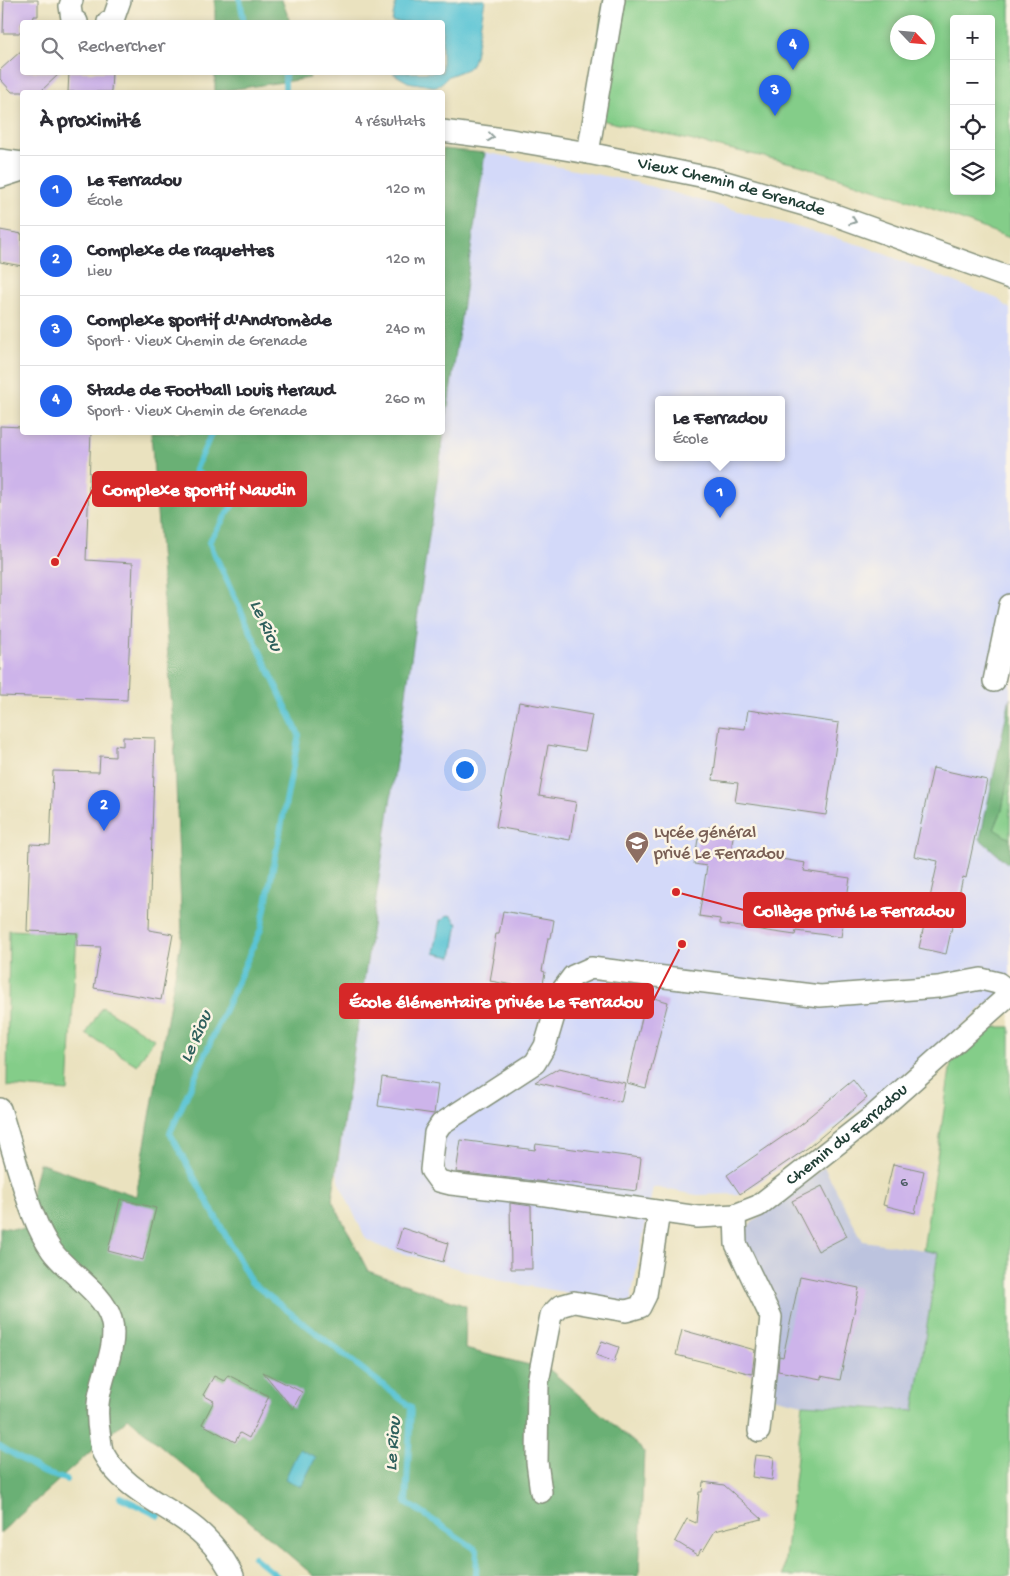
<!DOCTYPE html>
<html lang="fr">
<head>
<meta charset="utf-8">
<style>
	:root { --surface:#fff; --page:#f2f2f3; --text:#2b2b33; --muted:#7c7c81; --line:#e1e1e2; --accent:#2563eb }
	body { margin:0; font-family:"Gochi Hand",sans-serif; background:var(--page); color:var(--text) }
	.controls { position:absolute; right:15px; top:15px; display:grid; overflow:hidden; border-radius:5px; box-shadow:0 2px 8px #0003 }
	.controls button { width:45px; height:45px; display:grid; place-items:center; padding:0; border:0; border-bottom:1px solid var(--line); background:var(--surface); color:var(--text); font:25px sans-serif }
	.compass { position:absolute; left:890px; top:15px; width:45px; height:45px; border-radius:50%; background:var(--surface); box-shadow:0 2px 8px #0003; rotate:116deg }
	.you { position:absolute; left:464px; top:769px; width:18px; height:18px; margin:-12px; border:4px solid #fff; border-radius:50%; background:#1a73e8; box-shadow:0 0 0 8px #1a73e833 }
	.badge { display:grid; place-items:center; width:32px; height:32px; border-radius:50%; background:var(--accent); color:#fff; font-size:16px; font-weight:700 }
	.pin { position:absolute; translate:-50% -41px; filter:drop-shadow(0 1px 2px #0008) }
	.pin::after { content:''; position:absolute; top:26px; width:18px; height:15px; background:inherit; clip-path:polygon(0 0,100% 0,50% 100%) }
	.popup { position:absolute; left:655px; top:396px; width:130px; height:65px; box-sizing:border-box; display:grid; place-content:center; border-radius:5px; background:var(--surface); filter:drop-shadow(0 1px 4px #0005); font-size:16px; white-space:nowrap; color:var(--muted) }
	.popup b { font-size:19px; color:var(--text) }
	.popup::after { content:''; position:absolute; left:50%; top:100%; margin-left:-10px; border:10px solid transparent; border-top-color:var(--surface) }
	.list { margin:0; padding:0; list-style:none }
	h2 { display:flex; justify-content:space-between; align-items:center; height:65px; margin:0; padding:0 20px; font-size:21px }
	h2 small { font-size:16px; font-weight:400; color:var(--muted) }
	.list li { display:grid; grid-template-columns:32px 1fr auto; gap:15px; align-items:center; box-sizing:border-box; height:70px; padding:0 20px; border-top:1px solid var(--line) }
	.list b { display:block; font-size:19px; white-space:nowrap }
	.list p { margin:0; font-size:16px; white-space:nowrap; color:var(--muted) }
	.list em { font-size:16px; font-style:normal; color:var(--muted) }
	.icon { flex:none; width:28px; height:28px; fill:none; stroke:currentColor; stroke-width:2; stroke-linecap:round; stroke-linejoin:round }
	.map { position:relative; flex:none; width:1010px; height:1576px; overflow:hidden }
	.search { position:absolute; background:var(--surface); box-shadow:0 2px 8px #0003; left:20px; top:20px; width:425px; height:55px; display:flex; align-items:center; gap:12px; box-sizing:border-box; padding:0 18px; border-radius:5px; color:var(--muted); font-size:19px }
	.panel { position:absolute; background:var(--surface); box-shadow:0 2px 8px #0003; left:20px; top:90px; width:425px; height:345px; border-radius:5px }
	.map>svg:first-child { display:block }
	.built { fill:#d3d9f9; fill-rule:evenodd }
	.industrial { fill:#bcc3de }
	.green { fill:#84cd89; stroke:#52855e; fill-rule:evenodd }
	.forest { fill:#6bb075; stroke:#457654 }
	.water { fill:#5ac4d5; stroke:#3c8084 }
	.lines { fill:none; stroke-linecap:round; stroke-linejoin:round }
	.stream { stroke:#5ac4d5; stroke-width:6 }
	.building { fill:#cdb4ea }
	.minor-casing { stroke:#84907a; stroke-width:24 }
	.minor { stroke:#fff; stroke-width:21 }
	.oneway { stroke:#8f9e9a }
	.labels { text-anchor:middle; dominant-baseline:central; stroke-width:5; stroke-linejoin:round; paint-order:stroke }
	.number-label { font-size:15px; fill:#4a5b62 }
	.street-label { font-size:18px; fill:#1f3d34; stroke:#fcf5e5 }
	.education-label { font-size:18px; fill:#785e54; stroke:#fcf5e5; text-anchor:start }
	.water-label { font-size:19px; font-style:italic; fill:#2e5f5c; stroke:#fcf5e5 }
	.leader { fill:none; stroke:#d62828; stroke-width:2 }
	.callout-dot { fill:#d62828; stroke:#fcf5e5; stroke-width:2 }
	.callout { fill:#d62828; stroke:#d62828; stroke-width:2 }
	.callout-label { font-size:19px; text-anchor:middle; font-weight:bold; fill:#fff }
</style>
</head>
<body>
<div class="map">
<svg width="1010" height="1576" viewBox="0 0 1010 1576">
	<rect width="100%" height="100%" fill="#fcf5e5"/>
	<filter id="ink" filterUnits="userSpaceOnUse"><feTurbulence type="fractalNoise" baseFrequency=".02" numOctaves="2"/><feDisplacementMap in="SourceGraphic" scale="10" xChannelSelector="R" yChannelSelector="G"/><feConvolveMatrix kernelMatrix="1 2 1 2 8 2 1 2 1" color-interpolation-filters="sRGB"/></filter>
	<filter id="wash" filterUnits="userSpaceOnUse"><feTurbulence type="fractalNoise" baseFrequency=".0096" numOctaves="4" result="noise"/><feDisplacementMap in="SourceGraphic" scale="20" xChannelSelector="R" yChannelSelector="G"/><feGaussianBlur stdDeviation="1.12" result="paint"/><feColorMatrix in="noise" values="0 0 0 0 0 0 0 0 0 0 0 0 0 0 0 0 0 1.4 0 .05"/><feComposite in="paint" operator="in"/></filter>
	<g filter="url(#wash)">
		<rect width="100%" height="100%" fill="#eae2bf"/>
		<path class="built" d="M 483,152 L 635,182 L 864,246 L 998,299 L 1010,309 L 1010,728 L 986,837 L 1010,845 L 1010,984 L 878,1097 L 806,1150 L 741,1194 L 697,1195 L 653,1187 L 630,1303 L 510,1283 L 383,1248 L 366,1239 L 341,1187 L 337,1172 ZM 659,399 L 781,399 L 781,457 L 659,457 Z"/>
		<path class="industrial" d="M 824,1167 L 863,1241 L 938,1252 L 914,1411 L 803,1404 L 768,1396 L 777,1346 L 740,1232 Z"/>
		<g class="green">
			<path d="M 604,0 L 1010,0 L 1010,238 L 911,201 L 800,165 L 605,121 L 587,111 ZM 954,19 L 991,19 L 991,191 L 954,191 ZM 898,22 L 928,22 L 928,52 L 898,52 Z"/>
			<path d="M 1010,766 L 1010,839 L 994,830 L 1002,810 Z"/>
			<path d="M 9,930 L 77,933 L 68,1091 L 7,1086 Z"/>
			<path d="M 102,1007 L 154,1039 L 137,1065 L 86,1034 Z"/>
			<path d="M 991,1027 L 1010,1027 L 1010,1576 L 783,1576 L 803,1404 L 914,1411 L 938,1253 L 923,1250 L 951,1063 Z"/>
		</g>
		<g class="forest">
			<path d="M 215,0 L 282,0 L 290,22 L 215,22 Z"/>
			<path d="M 215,73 L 308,73 L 310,78 L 215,92 Z"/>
			<path d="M 443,149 L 485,153 L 332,1200 L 368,1271 L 466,1306 L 465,1349 L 550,1370 L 644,1451 L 639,1576 L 314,1576 L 128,1418 L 0,1533 L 0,1227 L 23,1230 L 39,1163 L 136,1196 L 182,935 L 174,734 L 151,433 L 442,432 Z"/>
			<path d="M 1010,698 L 1010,766 L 1002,810 L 994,829 L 1010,839 L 1010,862 L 1007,863 L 980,839 Z"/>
		</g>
		<g class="water">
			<path d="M 396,0 L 485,0 L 475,56 L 472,65 L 467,69 L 449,76 L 437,87 L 408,82 L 394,74 L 393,73 L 442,72 L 442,22 L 392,22 Z"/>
			<path d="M 449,915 L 453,917 L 456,923 L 458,923 L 452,957 L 434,953 L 440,920 L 443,920 L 445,917 Z"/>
			<path d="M 299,1449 L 316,1457 L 301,1487 L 285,1479 Z"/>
		</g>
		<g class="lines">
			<g class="stream">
				<path d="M 240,0 L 244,22"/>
				<path d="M 285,72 L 285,92"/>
				<path d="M 212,432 L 195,471 L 237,498 L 209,542 L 299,735 L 261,929 L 170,1133 L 251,1282 L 411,1407 L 406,1502 L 477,1550 L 476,1576"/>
				<path d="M 0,1446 L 42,1472 L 67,1480"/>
				<path d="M 120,1497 L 159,1516"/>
				<path d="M 254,1557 L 277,1576"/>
			</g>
		</g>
		<g id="blocks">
			<g class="building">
				<path d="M 4,0 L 38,0 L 38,16 L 34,16 L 33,22 L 22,22 L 22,33 L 3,33 Z"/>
				<path d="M 22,50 L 22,72 L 61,72 L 40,92 L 12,92 L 0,79 L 0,70 Z"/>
				<path d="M 69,72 L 112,72 L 111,92 L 68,92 Z"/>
				<path d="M 0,230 L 22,234 L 22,266 L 0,262 Z"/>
				<path d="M 0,426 L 22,427 L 22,432 L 91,432 L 86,560 L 133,563 L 127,700 L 0,696 Z"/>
				<path d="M 519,702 L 592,715 L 585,751 L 548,745 L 539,796 L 576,802 L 570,840 L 496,827 Z"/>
				<path d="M 748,710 L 839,723 L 826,815 L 735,802 L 738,783 L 713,780 L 720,726 L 745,729 Z"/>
				<path d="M 123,737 L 155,738 L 149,930 L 173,934 L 161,1000 L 94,988 L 101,947 L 77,946 L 77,933 L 27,931 L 30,844 L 50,845 L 53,771 L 99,772 L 100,756 L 115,757 L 115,745 L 123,746 Z"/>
				<path d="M 933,768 L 987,780 L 966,878 L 963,877 L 946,954 L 919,948 L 938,861 L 914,856 Z"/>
				<path d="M 708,827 L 734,830 L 731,851 L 806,863 L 804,871 L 850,878 L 841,937 L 796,931 L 795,935 L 720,924 L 720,919 L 699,916 L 707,866 L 694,864 L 698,839 L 706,840 Z"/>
				<path d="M 503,911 L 554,920 L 551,938 L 548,938 L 542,971 L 545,972 L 542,990 L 490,981 L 494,958 L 492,958 L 496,934 L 499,934 Z"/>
				<path d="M 647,996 L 668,1002 L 646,1088 L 627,1083 Z"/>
				<path d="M 559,1068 L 625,1083 L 621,1102 L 535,1082 Z"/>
				<path d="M 382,1077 L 438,1085 L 434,1114 L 378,1106 Z"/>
				<path d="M 853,1080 L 867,1098 L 809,1147 L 740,1194 L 727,1175 L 794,1129 Z"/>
				<path d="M 461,1140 L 535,1150 L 536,1144 L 641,1158 L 637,1191 L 546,1180 L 545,1182 L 456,1172 Z"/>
				<path d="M 893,1164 L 924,1171 L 915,1213 L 883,1205 Z"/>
				<path d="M 822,1186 L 847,1236 L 818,1251 L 792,1201 Z"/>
				<path d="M 120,1199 L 156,1208 L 143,1260 L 108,1251 Z"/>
				<path d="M 510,1203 L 531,1206 L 532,1269 L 511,1269 Z"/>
				<path d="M 402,1228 L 448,1243 L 443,1262 L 396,1248 Z"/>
				<path d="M 800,1276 L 859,1288 L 840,1380 L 821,1376 L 821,1379 L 778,1371 L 779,1356 L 783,1357 Z"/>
				<path d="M 682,1330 L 755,1350 L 752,1374 L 676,1355 Z"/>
				<path d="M 602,1341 L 619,1347 L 614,1362 L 596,1355 Z"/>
				<path d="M 263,1372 L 302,1392 L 293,1409 Z"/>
				<path d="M 228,1375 L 269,1396 L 249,1438 L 240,1433 L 235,1442 L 202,1424 L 214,1401 L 203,1395 L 214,1376 L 224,1381 Z"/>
				<path d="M 755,1455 L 774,1457 L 772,1480 L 752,1477 Z"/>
				<path d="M 703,1482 L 724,1485 L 762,1519 L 715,1531 L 703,1551 L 701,1549 L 698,1555 L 675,1541 L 687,1519 L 696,1523 L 699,1492 L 702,1492 Z"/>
			</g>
		</g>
	</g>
	<g filter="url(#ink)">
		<use href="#blocks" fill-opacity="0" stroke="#84907a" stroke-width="1"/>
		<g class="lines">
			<g class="minor-casing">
				<g id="minor">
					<path d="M 72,0 L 70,6 L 72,19 L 77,22"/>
					<path d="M 108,22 L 113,20 L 120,0"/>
					<path id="s1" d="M 442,131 L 511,140 L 588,153 L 715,179 L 818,209 L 1010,278"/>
					<path d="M 588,153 L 614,0"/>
					<path d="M 0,160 L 22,163"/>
					<path d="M 0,177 L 22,170"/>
					<path d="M 994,681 L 1010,605"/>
					<path id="s2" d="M 1010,992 L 998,983 L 981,979 L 938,987 L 820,996 L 591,968 L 573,976 L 561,992 L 545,1046 L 535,1063 L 441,1124 L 435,1133 L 431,1170 L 439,1181 L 451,1184 L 539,1194 L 698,1217 L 735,1215 L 758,1206 L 873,1116 L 1010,994"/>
					<path d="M 0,1109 C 7,1131 13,1153 20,1175 C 28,1201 36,1228 52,1251 C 67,1272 103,1292 111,1319 C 119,1345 100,1378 98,1404 C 97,1415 98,1427 100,1438 C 101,1443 101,1449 103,1453 C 120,1485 156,1501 184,1520 C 205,1534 222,1553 233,1576"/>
					<path d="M 735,1215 L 736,1244 L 771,1317 L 759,1431"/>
					<path d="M 541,1492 L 537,1462 L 538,1382 L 551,1315 L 560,1306 L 574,1302 L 626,1311 L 640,1307 L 646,1295 L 659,1212"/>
				</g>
			</g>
			<use href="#minor" class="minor"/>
		</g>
		<defs><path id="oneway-chevron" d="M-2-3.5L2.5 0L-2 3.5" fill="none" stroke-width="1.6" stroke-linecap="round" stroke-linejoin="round" transform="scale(1.25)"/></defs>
		<g class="oneway">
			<use href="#oneway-chevron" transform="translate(491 137) rotate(7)"/>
			<use href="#oneway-chevron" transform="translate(853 221) rotate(20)"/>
		</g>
	</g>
	<defs>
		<g id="school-pin" transform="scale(1.25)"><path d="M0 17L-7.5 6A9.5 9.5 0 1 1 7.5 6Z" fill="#8d6e63" stroke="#fcf5e5"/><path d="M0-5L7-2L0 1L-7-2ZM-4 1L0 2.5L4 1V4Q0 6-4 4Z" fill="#fff"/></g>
	</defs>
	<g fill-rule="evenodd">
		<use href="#school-pin" x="637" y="843"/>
	</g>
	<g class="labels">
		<g class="number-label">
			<text x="904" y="1183">6</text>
		</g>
		<g class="street-label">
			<text stroke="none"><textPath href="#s1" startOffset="295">Vieux Chemin de Grenade</textPath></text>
			<text stroke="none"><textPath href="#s2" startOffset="1152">Chemin du Ferradou</textPath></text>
		</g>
		<g class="education-label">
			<text x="654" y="833">Lycée général<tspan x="654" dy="21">privé Le Ferradou</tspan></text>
		</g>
		<g class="water-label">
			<text transform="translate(265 626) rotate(65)">Le Riou</text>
			<text transform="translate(197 1037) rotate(-66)">Le Riou</text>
			<text transform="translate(394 1444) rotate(-86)">Le Riou</text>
		</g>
	</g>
	<path class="leader" d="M55 562L93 489M676 892L744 910M682 944L653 1001"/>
	<g class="callout-dot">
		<circle cx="55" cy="562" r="5"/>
		<circle cx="676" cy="892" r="5"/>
		<circle cx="682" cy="944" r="5"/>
	</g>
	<g class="callout">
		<rect x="93" y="472" width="213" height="34" rx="5"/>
		<rect x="744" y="893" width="221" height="34" rx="5"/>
		<rect x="340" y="984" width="313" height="34" rx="5"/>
	</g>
	<g class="callout-label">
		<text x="199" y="495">Complexe sportif Naudin</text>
		<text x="854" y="916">Collège privé Le Ferradou</text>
		<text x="496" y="1007">École élémentaire privée Le Ferradou</text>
	</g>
</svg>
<div class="controls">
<button>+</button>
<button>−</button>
<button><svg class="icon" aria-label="locate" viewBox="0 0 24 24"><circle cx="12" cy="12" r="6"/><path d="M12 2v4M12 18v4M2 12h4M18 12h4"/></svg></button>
<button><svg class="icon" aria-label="layers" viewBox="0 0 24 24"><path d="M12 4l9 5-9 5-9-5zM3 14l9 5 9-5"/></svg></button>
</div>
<svg class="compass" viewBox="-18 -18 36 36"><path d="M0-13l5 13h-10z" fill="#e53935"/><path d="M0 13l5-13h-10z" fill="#7c7c81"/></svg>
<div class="you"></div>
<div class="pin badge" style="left:720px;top:518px">1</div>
<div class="popup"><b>Le Ferradou</b>École</div>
<div class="pin badge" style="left:104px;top:831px">2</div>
<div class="pin badge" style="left:775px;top:116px">3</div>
<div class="pin badge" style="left:793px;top:70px">4</div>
<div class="search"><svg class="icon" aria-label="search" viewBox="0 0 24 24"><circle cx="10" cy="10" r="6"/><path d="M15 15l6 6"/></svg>Rechercher</div>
<section class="panel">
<h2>À proximité<small>4 résultats</small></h2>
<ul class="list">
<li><span class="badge">1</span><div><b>Le Ferradou</b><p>École</p></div><em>120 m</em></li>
<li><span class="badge">2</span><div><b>Complexe de raquettes</b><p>Lieu</p></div><em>120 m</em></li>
<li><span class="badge">3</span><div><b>Complexe sportif d'Andromède</b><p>Sport · Vieux Chemin de Grenade</p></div><em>240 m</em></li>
<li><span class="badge">4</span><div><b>Stade de Football Louis Heraud</b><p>Sport · Vieux Chemin de Grenade</p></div><em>260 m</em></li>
</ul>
</section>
</div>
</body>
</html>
